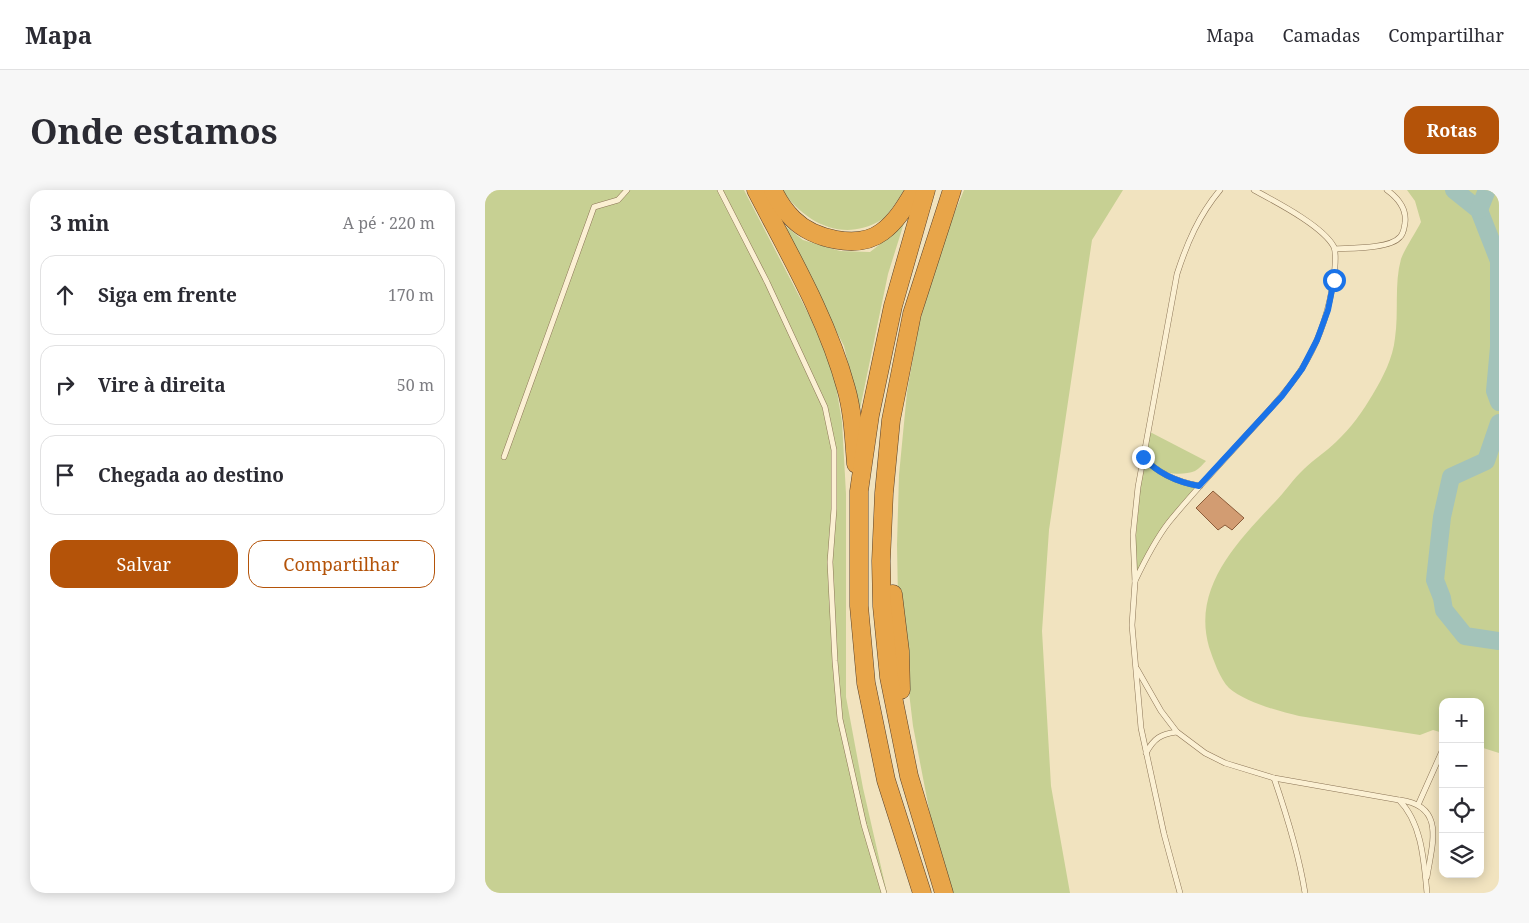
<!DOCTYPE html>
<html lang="pt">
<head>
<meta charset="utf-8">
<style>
	:root { --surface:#fff; --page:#f7f7f7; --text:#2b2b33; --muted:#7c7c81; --line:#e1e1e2; --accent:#b45309 }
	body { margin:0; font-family:"Noto Serif",serif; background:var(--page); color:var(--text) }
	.controls { position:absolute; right:15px; bottom:15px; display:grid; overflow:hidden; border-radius:10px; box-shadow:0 2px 12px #0003 }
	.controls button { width:45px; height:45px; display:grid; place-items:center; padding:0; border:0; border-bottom:1px solid var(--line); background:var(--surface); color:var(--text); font:25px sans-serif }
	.stop { position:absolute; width:15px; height:15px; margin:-11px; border:4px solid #1a73e8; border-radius:50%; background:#fff }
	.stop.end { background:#1a73e8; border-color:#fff; box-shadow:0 1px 5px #0008 }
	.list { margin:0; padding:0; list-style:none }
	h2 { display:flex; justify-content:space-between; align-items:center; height:65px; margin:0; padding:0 20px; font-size:21px }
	h2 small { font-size:16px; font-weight:400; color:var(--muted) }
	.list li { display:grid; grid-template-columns:32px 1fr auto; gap:15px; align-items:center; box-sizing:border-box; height:80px; margin:0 10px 10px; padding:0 10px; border:1px solid var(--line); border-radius:15px }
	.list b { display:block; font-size:19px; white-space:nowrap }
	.list em { font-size:16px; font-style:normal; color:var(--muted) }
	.actions { display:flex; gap:10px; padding:15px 20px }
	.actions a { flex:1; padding:11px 0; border:1px solid var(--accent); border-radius:15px; text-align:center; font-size:18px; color:var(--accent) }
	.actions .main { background:var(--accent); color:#fff }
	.icon { flex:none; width:28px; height:28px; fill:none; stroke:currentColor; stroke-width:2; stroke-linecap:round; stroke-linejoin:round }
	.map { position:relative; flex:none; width:1014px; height:703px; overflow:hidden; border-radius:15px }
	header { display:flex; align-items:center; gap:30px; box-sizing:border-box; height:70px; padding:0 25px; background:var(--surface); border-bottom:1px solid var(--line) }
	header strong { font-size:24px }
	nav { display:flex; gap:28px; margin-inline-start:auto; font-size:18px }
	.intro { display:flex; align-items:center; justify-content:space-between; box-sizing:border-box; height:120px; padding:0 30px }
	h1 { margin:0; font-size:35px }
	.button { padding:12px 22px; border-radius:15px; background:var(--accent); color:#fff; font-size:18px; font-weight:700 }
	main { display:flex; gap:30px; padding:0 30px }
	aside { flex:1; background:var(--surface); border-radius:15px; box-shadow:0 2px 12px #0003 }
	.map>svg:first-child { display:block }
	.green { fill:#c7d093 }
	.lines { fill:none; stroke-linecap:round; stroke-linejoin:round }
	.river { stroke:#a3c3ba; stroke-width:18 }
	.building { fill:#d29c72; stroke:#8c5d3a }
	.lane-casing { stroke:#8b7456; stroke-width:6 }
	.highway-casing { stroke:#59412b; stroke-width:19 }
	.lane { stroke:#fbf0d3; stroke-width:5 }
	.highway { stroke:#e8a549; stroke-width:18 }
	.route { stroke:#1a73e8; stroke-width:6 }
</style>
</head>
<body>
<header>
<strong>Mapa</strong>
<nav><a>Mapa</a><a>Camadas</a><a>Compartilhar</a></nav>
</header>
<div class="intro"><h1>Onde estamos</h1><a class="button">Rotas</a></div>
<main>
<aside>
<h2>3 min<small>A pé · 220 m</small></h2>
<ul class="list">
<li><svg class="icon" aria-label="ahead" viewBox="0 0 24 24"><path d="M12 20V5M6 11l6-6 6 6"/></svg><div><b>Siga em frente</b></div><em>170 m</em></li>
<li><svg class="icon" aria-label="right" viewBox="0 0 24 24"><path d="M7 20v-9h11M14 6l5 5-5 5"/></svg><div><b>Vire à direita</b></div><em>50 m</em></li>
<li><svg class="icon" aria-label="arrive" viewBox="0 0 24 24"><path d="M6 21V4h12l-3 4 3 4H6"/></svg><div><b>Chegada ao destino</b></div></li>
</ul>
<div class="actions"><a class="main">Salvar</a><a>Compartilhar</a></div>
</aside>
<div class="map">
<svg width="1014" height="703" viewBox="0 0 1014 703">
	<rect width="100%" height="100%" fill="#f1e3bf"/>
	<g class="green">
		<path d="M 0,0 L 259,0 L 325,127 L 348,178 L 357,232 L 361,304 L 361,507 L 378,598 L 402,703 L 0,703 Z"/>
		<path d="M 297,0 L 419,0 C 414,8 403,26 396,30 C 358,53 320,33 297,0 Z"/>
		<path d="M 479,0 L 638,0 L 607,50 L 564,340 L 557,441 L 566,596 L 585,703 L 467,703 L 449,645 L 428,536 L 413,410 L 412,355 L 414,285 L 422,202 L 434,134 L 459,48 Z"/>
		<path d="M 922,0 L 1014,0 L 1014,563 L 995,557 L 995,512 L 958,512 L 958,543 L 948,540 L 935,545 L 814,526 C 793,521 760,512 744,498 C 735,489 728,469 724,457 C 707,398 752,352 789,313 C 800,302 808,289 819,279 C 829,269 841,262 851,252 C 866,238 878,221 888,204 C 898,187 908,168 910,148 C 914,122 909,94 916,69 C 919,60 931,42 936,32 L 930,11 Z"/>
		<path d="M 424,17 L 403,84 L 372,233 L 366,186 L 359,156 L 294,31 L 318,50 L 355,61 L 385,62 L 403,48 Z"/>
		<path d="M 665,242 L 721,271 C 718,274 714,279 710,281 C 694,287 668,284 663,265 C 661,258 664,249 665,242 Z"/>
		<path d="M 658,267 L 672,281 L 715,296 L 684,333 L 650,392 L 646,372 L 651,346 Z"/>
	</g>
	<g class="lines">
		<g class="river">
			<path d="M 969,0 L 994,20 L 1014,71 L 1014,157 L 1010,201 L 1014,212"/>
			<path d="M 994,20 L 1002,0"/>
			<path d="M 1014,233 L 1001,271 L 966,287 L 957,327 L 950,390 L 957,408 L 959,420 L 980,446 L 1014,451"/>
		</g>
	</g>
	<path class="building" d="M 728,301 L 759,328 L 747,340 L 740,335 L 733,340 L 711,318 Z"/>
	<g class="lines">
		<g class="lane-casing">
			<g id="lane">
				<path d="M 235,0 L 282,92 L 340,217 L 349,260 L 349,319 L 345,372 L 350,471 L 355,529 L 379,635 L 399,703"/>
				<path d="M 850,59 C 865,58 905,59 915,47 C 919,43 919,38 920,33 C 922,18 913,8 902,0"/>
				<path d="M 19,267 L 109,17 L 133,10 L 142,0"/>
				<path d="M 658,267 C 673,284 692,292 715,296"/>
				<path d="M 650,391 C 660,370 670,350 684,332 C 710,300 738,271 765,241 C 783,221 802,202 816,180 C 832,155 842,127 847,99 C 849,90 852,65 849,57 C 838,36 791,12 769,0"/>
				<path d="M 652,479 L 676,521 L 692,542 L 720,563 L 740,573 L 789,588 L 914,610 C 937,633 939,672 942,703"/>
				<path d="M 661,563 C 669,548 676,544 692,542"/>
				<path d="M 789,588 C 802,626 814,664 820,703"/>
				<path d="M 915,610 C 961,616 947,654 942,687"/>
				<path d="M 933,615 L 958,559"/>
				<path d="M 695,703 L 679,644 L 656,538 L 647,435 L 650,392 L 648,345 L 653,297 L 692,84 C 702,53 714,25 735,0"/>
			</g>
		</g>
		<g class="highway-casing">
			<g id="highway">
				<path d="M 271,0 C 304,64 342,128 361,198 C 368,222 369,249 371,274"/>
				<path d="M 288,0 C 293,11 299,20 308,29 C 328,49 373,60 397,42 C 412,31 421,15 430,0"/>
				<path d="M 408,404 L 415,461 L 416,500"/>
				<path d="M 437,703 L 401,590 L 381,493 L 374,416 L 374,301 L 385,225 L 408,116 L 441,0"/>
				<path d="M 459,703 L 424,586 L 404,487 L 397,416 L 396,371 L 399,303 L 406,230 L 427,124 L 467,0"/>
			</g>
		</g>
		<use href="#lane" class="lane"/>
		<use href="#highway" class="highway"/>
	</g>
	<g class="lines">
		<path class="route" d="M 658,267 C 673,284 692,292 714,296 L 797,206 L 817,179 L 832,150 L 843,120 L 849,90"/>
	</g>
</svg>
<div class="controls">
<button>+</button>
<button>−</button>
<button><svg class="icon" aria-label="locate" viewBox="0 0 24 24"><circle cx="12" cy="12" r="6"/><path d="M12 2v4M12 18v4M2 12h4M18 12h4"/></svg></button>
<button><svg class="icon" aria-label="layers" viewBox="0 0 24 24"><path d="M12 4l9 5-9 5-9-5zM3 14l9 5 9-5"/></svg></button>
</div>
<div class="stop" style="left:849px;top:90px"></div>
<div class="stop end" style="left:658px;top:267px"></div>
</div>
</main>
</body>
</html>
